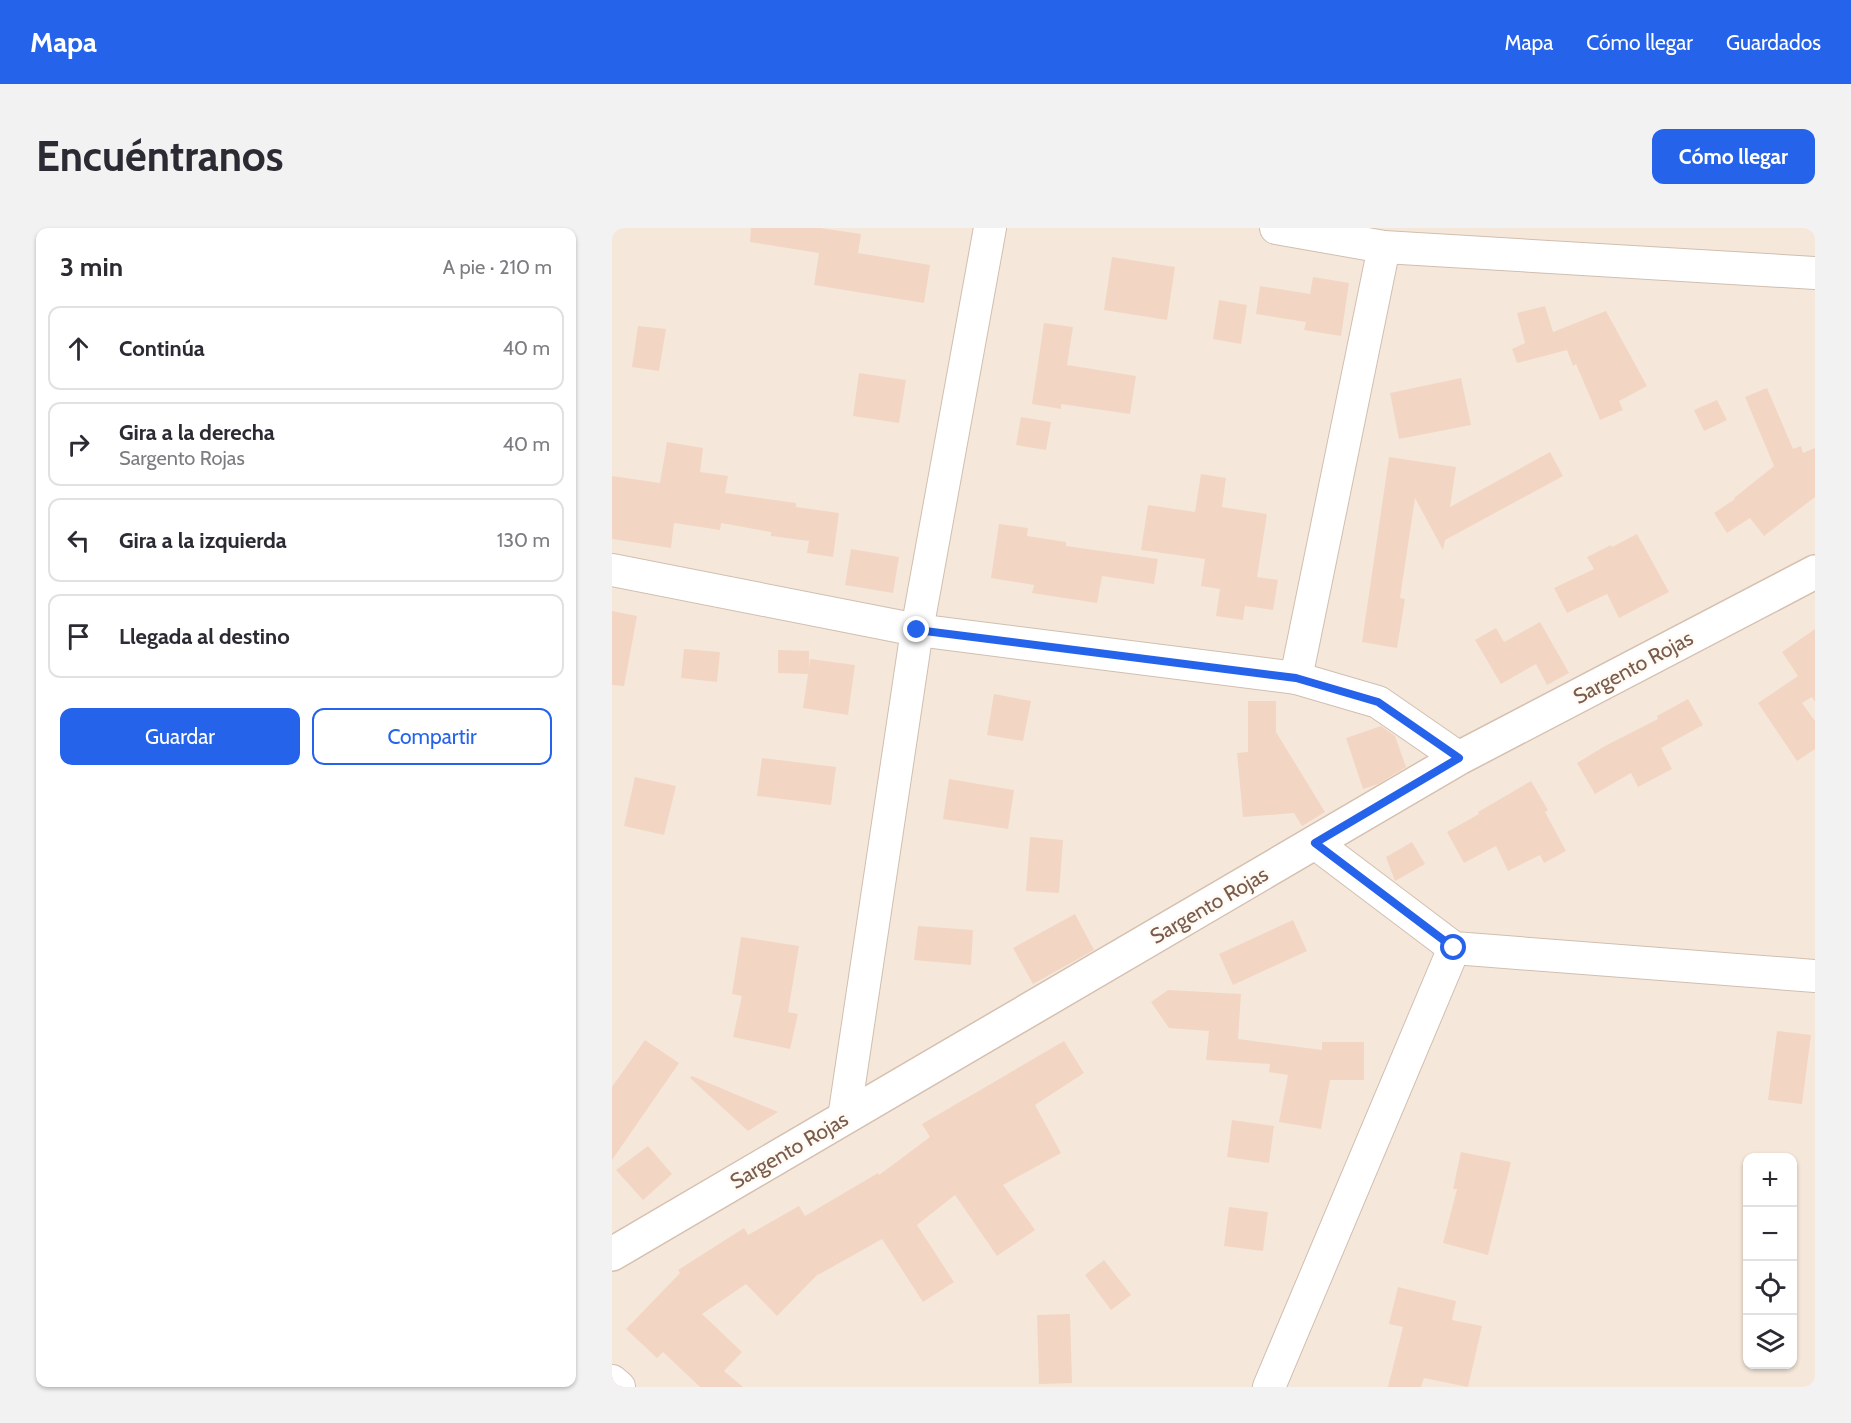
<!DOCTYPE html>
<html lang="es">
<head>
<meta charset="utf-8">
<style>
	:root { --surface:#fff; --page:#f2f2f3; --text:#2b2b33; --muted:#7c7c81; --line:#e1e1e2; --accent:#2563eb }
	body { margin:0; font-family:Cabin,sans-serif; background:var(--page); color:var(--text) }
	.controls { position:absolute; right:18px; bottom:18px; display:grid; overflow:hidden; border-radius:12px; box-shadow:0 2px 4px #0004 }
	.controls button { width:54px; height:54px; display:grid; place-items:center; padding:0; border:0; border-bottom:2px solid var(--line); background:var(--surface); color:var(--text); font:30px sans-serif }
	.stop { position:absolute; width:18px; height:18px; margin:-14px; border:4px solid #2563eb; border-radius:50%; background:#fff }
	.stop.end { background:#2563eb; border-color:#fff; box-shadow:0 2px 6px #0008 }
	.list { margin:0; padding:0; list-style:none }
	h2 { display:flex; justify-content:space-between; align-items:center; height:78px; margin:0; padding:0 24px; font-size:26px }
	h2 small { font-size:20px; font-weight:400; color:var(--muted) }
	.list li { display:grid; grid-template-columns:39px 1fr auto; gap:18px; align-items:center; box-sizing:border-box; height:84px; margin:0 12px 12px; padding:0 12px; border:2px solid var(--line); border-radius:12px }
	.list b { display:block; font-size:22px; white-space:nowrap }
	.list p { margin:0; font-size:20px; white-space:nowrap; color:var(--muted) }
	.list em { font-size:20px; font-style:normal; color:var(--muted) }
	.actions { display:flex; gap:12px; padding:18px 24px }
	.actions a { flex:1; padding:14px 0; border:2px solid var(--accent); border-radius:12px; text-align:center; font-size:21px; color:var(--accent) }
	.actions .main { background:var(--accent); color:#fff }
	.icon { flex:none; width:33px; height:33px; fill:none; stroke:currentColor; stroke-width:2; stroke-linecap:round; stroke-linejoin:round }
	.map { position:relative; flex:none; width:1203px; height:1159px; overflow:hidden; border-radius:12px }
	header { display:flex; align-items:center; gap:36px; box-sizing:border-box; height:84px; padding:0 30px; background:var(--accent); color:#fff }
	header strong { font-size:28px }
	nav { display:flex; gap:33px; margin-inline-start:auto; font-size:21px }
	.intro { display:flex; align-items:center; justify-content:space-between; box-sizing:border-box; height:144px; padding:0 36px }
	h1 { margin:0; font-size:42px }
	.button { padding:15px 27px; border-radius:12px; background:var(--accent); color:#fff; font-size:21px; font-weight:700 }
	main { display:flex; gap:36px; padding:0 36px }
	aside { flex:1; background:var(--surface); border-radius:12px; box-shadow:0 2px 4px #0004 }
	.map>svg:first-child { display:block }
	.residential { fill:#f5e8da; fill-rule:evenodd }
	.building { fill:#f3d5c3 }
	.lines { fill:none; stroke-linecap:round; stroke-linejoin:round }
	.street-casing { stroke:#d1beb0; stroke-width:34 }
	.secondary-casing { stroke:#d6c0b0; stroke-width:36 }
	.street { stroke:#fff; stroke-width:32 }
	.secondary { stroke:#fff; stroke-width:33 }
	.route { stroke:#2563eb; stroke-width:8 }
	.labels { text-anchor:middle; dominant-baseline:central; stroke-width:5; stroke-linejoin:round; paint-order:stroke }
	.street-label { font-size:21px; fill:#7a5c4d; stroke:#fffaf3 }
</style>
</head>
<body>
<header>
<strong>Mapa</strong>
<nav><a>Mapa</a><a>Cómo llegar</a><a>Guardados</a></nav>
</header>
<div class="intro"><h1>Encuéntranos</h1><a class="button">Cómo llegar</a></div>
<main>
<aside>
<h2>3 min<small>A pie · 210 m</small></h2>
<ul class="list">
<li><svg class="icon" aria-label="ahead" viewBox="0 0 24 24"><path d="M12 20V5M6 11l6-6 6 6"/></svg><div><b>Continúa</b></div><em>40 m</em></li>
<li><svg class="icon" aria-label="right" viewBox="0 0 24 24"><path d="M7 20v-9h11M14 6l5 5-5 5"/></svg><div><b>Gira a la derecha</b><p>Sargento Rojas</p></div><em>40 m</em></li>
<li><svg class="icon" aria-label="left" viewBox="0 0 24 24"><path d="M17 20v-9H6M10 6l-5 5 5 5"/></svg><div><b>Gira a la izquierda</b></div><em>130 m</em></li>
<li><svg class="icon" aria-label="arrive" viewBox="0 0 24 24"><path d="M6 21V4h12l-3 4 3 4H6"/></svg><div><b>Llegada al destino</b></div></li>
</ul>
<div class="actions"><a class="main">Guardar</a><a>Compartir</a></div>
</aside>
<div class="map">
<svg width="1203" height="1159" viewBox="0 0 1203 1159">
	<rect width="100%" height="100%" fill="#fdf6ec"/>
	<path class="residential" d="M 0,0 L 1203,0 L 1203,1159 L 0,1159 ZM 1136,930 L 1180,930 L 1180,1136 L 1136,1136 Z"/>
	<g class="building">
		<path d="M 139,0 L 208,0 L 249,6 L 246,25 L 318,37 L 312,75 L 202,57 L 207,25 L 138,14 Z"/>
		<path d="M 500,29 L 563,39 L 555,92 L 492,82 Z"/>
		<path d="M 701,49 L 737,55 L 729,108 L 692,102 L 694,94 L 644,86 L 648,58 L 698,66 Z"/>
		<path d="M 607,72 L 635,77 L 629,116 L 601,111 Z"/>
		<path d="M 933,78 L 941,104 L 994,83 L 1035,158 L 1007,173 L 1011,182 L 988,192 L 964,136 L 961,138 L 955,122 L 905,135 L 900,121 L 913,115 L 905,85 Z"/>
		<path d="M 432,95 L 461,99 L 455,137 L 524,148 L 518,186 L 449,176 L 449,181 L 420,176 Z"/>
		<path d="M 26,98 L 54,101 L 47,143 L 20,139 Z"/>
		<path d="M 247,145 L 294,152 L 287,195 L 241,188 Z"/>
		<path d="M 849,150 L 859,197 L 787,211 L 778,165 Z"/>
		<path d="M 1155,160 L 1181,221 L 1189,218 L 1191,225 L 1203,220 L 1203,269 L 1152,308 L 1138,290 L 1115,305 L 1102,285 L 1123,271 L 1122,270 L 1162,238 L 1133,169 Z"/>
		<path d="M 1105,172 L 1115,192 L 1092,203 L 1082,182 Z"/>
		<path d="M 409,189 L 439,194 L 434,222 L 404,217 Z"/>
		<path d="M 55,214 L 91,220 L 88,244 L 116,248 L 113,265 L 184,275 L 184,279 L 227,285 L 221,329 L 195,325 L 197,313 L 159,308 L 159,304 L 109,295 L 108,302 L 62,295 L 59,320 L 0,311 L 0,248 L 48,255 Z"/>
		<path d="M 938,224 L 951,248 L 833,312 L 831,322 L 803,270 L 788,370 L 793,371 L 785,420 L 750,414 L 777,229 L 844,239 L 838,279 Z"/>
		<path d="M 589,246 L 614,250 L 610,279 L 655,286 L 645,349 L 666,352 L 661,382 L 633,378 L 631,392 L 604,388 L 608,361 L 589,358 L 593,331 L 529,322 L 536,277 L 583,284 Z"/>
		<path d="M 387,296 L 416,300 L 415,308 L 454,314 L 454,318 L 546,331 L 542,356 L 490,348 L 485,375 L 420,365 L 422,357 L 379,350 Z"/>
		<path d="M 1025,306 L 1057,364 L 1007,390 L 995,366 L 955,385 L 942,360 L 982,341 L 975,329 L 999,317 L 1000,319 Z"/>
		<path d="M 239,321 L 287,329 L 281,365 L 233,357 Z"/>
		<path d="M 0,383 L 25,388 L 12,458 L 0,457 Z"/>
		<path d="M 928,394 L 957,445 L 935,457 L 924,436 L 889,456 L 863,412 L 884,400 L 892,414 Z"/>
		<path d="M 1203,401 L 1203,474 L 1200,469 L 1190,475 L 1203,493 L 1203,521 L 1185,533 L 1146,475 L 1186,448 L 1170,424 Z"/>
		<path d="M 72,421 L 108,424 L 105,454 L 69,450 Z"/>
		<path d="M 166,422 L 197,423 L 197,442 L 198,431 L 243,437 L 236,487 L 191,480 L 196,446 L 166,445 Z"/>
		<path d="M 382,466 L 419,473 L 411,513 L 375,507 Z"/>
		<path d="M 1076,471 L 1091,497 L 1049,520 L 1060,541 L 1026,559 L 1019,545 L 983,566 L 965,535 L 993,518 L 1046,491 L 1045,488 Z"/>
		<path d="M 636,473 L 664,473 L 664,504 L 713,584 L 690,598 L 682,585 L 631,589 L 625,525 L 636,524 Z"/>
		<path d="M 769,498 L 783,508 L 794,539 L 766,556 L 751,561 L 734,510 Z"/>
		<path d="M 150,530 L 224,539 L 219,577 L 145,568 Z"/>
		<path d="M 23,549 L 64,558 L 52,607 L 12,598 Z"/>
		<path d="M 337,551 L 402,562 L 396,601 L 331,591 Z"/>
		<path d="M 919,553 L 936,582 L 933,584 L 954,623 L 932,635 L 928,627 L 896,643 L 884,618 L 852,635 L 835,604 L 867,586 L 866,584 Z"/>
		<path d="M 418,609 L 451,612 L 447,665 L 414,663 Z"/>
		<path d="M 800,614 L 813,636 L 783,653 L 774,629 Z"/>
		<path d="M 463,686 L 482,722 L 421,756 L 401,720 Z"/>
		<path d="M 681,692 L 695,723 L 621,757 L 607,726 Z"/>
		<path d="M 306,698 L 361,702 L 359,737 L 302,732 Z"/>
		<path d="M 129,709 L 187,718 L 176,784 L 186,786 L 178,821 L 121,809 L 130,768 L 120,766 Z"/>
		<path d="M 556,762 L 629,766 L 626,811 L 710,822 L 710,814 L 752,814 L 752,852 L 718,852 L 709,901 L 667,894 L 676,847 L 657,844 L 658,836 L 594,832 L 597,803 L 557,800 L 539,774 Z"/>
		<path d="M 1165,803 L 1199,807 L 1190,876 L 1156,872 Z"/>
		<path d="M 33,812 L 67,835 L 0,932 L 0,859 Z"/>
		<path d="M 452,813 L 472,845 L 423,877 L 449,925 L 391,957 L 423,1002 L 385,1028 L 343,967 L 305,997 L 342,1054 L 311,1074 L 270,1011 L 206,1047 L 207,1045 L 165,1088 L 134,1056 L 90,1086 L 130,1124 L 112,1143 L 131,1159 L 88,1159 L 51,1124 L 45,1130 L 14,1101 L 68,1045 L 66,1042 L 132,1000 L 136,1007 L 187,978 L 193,988 L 266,945 L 267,947 L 318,909 L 310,896 Z"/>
		<path d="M 80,848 L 166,884 L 136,903 L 78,850 Z"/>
		<path d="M 620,892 L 662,898 L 657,935 L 615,929 Z"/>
		<path d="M 36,918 L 60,946 L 31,972 L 4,942 Z"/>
		<path d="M 849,924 L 899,934 L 876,1027 L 831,1015 L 845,961 L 841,961 Z"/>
		<path d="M 617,979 L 656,984 L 651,1023 L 612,1018 Z"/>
		<path d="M 492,1032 L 519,1067 L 499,1082 L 473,1047 Z"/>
		<path d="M 786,1059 L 844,1073 L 840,1092 L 870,1098 L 856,1159 L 812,1150 L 809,1159 L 776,1159 L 791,1099 L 777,1096 Z"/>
		<path d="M 458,1086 L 460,1155 L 427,1156 L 425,1087 Z"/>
	</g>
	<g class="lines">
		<g class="street-casing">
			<g id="street">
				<path d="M 664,0 L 772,19 L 1203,45"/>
				<path d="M 0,342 L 305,402 L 684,450 L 766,474 L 847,530"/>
				<path d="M 684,450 L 772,19"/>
				<path d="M 703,615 L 842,720 L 1203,748"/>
				<path d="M 232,890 L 305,402 L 378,0"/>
				<path d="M 0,1153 L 7,1159"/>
				<path d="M 657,1159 L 842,720"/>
			</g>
		</g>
		<g class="secondary-casing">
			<path id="secondary" d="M 0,1026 L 847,530 L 1203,344"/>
		</g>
		<use href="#street" class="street"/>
		<use href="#secondary" class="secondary"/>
	</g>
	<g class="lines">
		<path class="route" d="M 305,402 L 684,450 L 766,474 L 847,530 L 703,615 L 842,720"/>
	</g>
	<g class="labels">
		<g class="street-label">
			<text transform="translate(1021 439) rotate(-28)">Sargento Rojas</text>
			<text transform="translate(597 677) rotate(-30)">Sargento Rojas</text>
			<text transform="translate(177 922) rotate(-30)">Sargento Rojas</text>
		</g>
	</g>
</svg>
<div class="controls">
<button>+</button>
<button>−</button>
<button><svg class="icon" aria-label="locate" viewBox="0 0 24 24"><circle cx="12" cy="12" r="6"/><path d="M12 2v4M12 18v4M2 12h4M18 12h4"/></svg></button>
<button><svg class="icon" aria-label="layers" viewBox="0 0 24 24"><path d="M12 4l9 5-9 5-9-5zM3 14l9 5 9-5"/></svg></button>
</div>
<div class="stop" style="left:842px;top:720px"></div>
<div class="stop end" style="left:305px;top:402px"></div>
</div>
</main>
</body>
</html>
